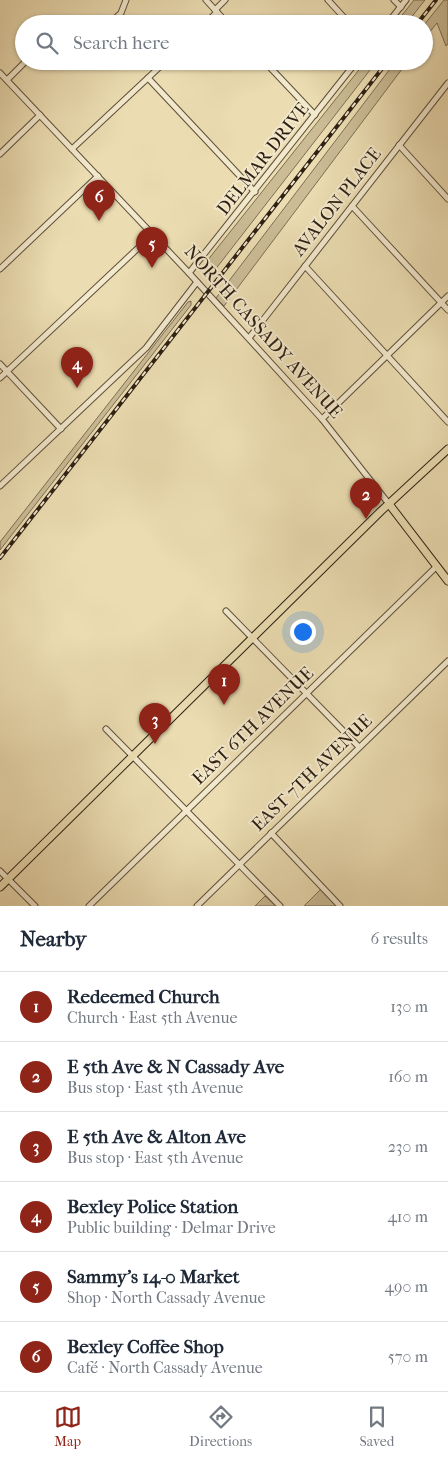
<!DOCTYPE html>
<html lang="en">
<head>
<meta charset="utf-8">
<style>
	:root { --surface:#fff; --page:#f6f6f7; --text:#1f2937; --muted:#747a83; --line:#e0e1e3; --accent:#8f2418 }
	body { margin:0; font-family:"IM FELL French Canon",serif; background:var(--page); color:var(--text) }
	.you { position:absolute; left:302px; top:631px; width:18px; height:18px; margin:-12px; border:4px solid #fff; border-radius:50%; background:#1a73e8; box-shadow:0 0 0 8px #1a73e833 }
	.badge { display:grid; place-items:center; width:32px; height:32px; border-radius:50%; background:var(--accent); color:#fff; font-size:16px; font-weight:700 }
	.pin { position:absolute; translate:-50% -41px; filter:drop-shadow(0 1px 2px #0008) }
	.pin::after { content:''; position:absolute; top:26px; width:18px; height:15px; background:inherit; clip-path:polygon(0 0,100% 0,50% 100%) }
	.list { margin:0; padding:0; list-style:none }
	h2 { display:flex; justify-content:space-between; align-items:center; height:65px; margin:0; padding:0 20px; font-size:21px }
	h2 small { font-size:16px; font-weight:400; color:var(--muted) }
	.list li { display:grid; grid-template-columns:32px 1fr auto; gap:15px; align-items:center; box-sizing:border-box; height:70px; padding:0 20px; border-top:1px solid var(--line) }
	.list b { display:block; font-size:19px; white-space:nowrap }
	.list p { margin:0; font-size:16px; white-space:nowrap; color:var(--muted) }
	.list em { font-size:16px; font-style:normal; color:var(--muted) }
	.icon { flex:none; width:28px; height:28px; fill:none; stroke:currentColor; stroke-width:2; stroke-linecap:round; stroke-linejoin:round }
	.map { position:relative; flex:none; width:448px; height:906px; overflow:hidden }
	.search { position:absolute; background:var(--surface); box-shadow:0 1px 4px #0004; left:15px; right:15px; top:15px; height:55px; display:flex; align-items:center; gap:12px; box-sizing:border-box; padding:0 18px; border-radius:28px; color:var(--muted); font-size:19px }
	.sheet { height:485px; background:var(--surface) }
	nav { display:flex; justify-content:space-around; align-items:center; box-sizing:border-box; height:70px; border-top:1px solid var(--line); background:var(--surface); font-size:14px; color:var(--muted) }
	nav a { display:grid; justify-items:center; gap:2px }
	nav .on { color:var(--accent) }
	.map>svg:first-child { display:block }
	.green { fill:#cbbc96; stroke:#7c6e54 }
	.lines { fill:none; stroke-linecap:round; stroke-linejoin:round }
	.minor-casing { stroke:#5d4f3a; stroke-width:7 }
	.major-casing { stroke:#2e2013; stroke-width:9 }
	.minor { stroke:#f2e8cc; stroke-width:5 }
	.major { stroke:#ebdcb1; stroke-width:7 }
	.rail-casing { stroke:#2e2013; stroke-width:4 }
	.rail { stroke:#f2e8cc; stroke-width:2; stroke-dasharray:5.5; stroke-linecap:butt }
	.labels { text-anchor:middle; dominant-baseline:central; stroke-width:4; stroke-linejoin:round; paint-order:stroke }
	.street-label { font-size:18px; fill:#2e2013; stroke:#f2e8cc }
</style>
</head>
<body>
<div class="map">
<svg width="448" height="906" viewBox="0 0 448 906">
	<rect width="100%" height="100%" fill="#ebdcb1"/>
	<filter id="stains"><feTurbulence type="fractalNoise" baseFrequency=".004" numOctaves="4"/><feColorMatrix values="0 0 0 0 .2 0 0 0 0 .09 0 0 0 0 .02 0 0 0 .5 -.17"/></filter>
	<radialGradient id="worn" r=".72"><stop offset=".6" stop-color="#630" stop-opacity="0"/><stop offset="1" stop-color="#630" stop-opacity=".3"/></radialGradient>
	<g class="green">
		<path d="M 414,0 L 425,0 L 406,24 L 395,24 Z"/>
		<path d="M 444,0 L 448,0 L 448,44 L 446,46 L 437,23 L 424,39 L 424,25 Z"/>
		<path d="M 366,61 L 377,61 L 211,275 L 208,277 L 201,272 L 203,266 Z"/>
		<path d="M 396,61 L 408,61 L 224,306 L 216,298 Z"/>
		<path d="M 191,301 L 191,305 L 0,550 L 0,542 L 188,302 Z"/>
		<path d="M 321,889 L 337,906 L 304,906 Z"/>
		<path d="M 265,896 L 276,906 L 255,906 Z"/>
	</g>
	<g class="lines">
		<g class="minor-casing">
			<g id="minor">
				<path d="M 206,0 L 228,24"/>
				<path d="M 328,0 L 350,24"/>
				<path d="M 394,0 L 401,7"/>
				<path d="M 215,10 L 225,0"/>
				<path d="M 109,24 L 121,13 L 126,0"/>
				<path d="M 205,24 L 217,12"/>
				<path d="M 387,24 L 406,0"/>
				<path d="M 264,61 L 315,115"/>
				<path d="M 0,73 L 189,273 L 322,419 L 389,504"/>
				<path d="M 148,78 L 255,192"/>
				<path d="M 7,80 L 26,61"/>
				<path d="M 399,145 L 448,199"/>
				<path d="M 72,149 L 166,61"/>
				<path d="M 0,154 L 40,115"/>
				<path d="M 352,206 L 448,310"/>
				<path d="M 305,266 L 448,422"/>
				<path d="M 0,269 L 98,176"/>
				<path d="M 189,273 L 357,61"/>
				<path d="M 249,338 L 448,83"/>
				<path d="M 0,364 L 61,429"/>
				<path d="M 0,378 L 153,234"/>
				<path d="M 322,419 L 448,296"/>
				<path d="M 0,486 L 146,348 L 197,282"/>
				<path d="M 226,611 L 358,746"/>
				<path d="M 106,729 L 280,906"/>
				<path d="M 271,833 L 340,906"/>
				<path d="M 0,871 L 35,906"/>
				<path d="M 89,906 L 437,566"/>
				<path d="M 197,906 L 448,661"/>
			</g>
		</g>
		<g class="major-casing">
			<g id="major">
				<path d="M 389,504 L 448,581"/>
				<path d="M 0,887 L 381,511 L 448,449"/>
			</g>
		</g>
		<use href="#minor" class="minor"/>
		<use href="#major" class="major"/>
		<g class="rail-casing">
			<g id="rail">
				<path d="M 417,24 L 436,0"/>
				<path d="M 0,558 L 388,61"/>
			</g>
		</g>
		<use href="#rail" class="rail"/>
	</g>
	<g class="labels">
		<g class="street-label">
			<text transform="translate(263 159) rotate(-52)">DELMAR DRIVE</text>
			<text transform="translate(337 202) rotate(-52)">AVALON PLACE</text>
			<text transform="translate(263 332) rotate(48)">NORTH CASSADY AVENUE</text>
			<text transform="translate(253 726) rotate(-44)">EAST 6TH AVENUE</text>
			<text transform="translate(312 773) rotate(-44)">EAST 7TH AVENUE</text>
		</g>
	</g>
	<rect width="100%" height="100%" filter="url(#stains)"/>
	<rect width="100%" height="100%" fill="url(#worn)"/>
</svg>
<div class="you"></div>
<div class="pin badge" style="left:224px;top:705px">1</div>
<div class="pin badge" style="left:366px;top:519px">2</div>
<div class="pin badge" style="left:155px;top:744px">3</div>
<div class="pin badge" style="left:77px;top:388px">4</div>
<div class="pin badge" style="left:152px;top:268px">5</div>
<div class="pin badge" style="left:99px;top:221px">6</div>
<div class="search"><svg class="icon" aria-label="search" viewBox="0 0 24 24"><circle cx="10" cy="10" r="6"/><path d="M15 15l6 6"/></svg>Search here</div>
</div>
<section class="sheet">
<h2>Nearby<small>6 results</small></h2>
<ul class="list">
<li><span class="badge">1</span><div><b>Redeemed Church</b><p>Church · East 5th Avenue</p></div><em>130 m</em></li>
<li><span class="badge">2</span><div><b>E 5th Ave &amp; N Cassady Ave</b><p>Bus stop · East 5th Avenue</p></div><em>160 m</em></li>
<li><span class="badge">3</span><div><b>E 5th Ave &amp; Alton Ave</b><p>Bus stop · East 5th Avenue</p></div><em>230 m</em></li>
<li><span class="badge">4</span><div><b>Bexley Police Station</b><p>Public building · Delmar Drive</p></div><em>410 m</em></li>
<li><span class="badge">5</span><div><b>Sammy's 14-0 Market</b><p>Shop · North Cassady Avenue</p></div><em>490 m</em></li>
<li><span class="badge">6</span><div><b>Bexley Coffee Shop</b><p>Café · North Cassady Avenue</p></div><em>570 m</em></li>
</ul>
</section>
<nav>
<a class="on"><svg class="icon" aria-label="map" viewBox="0 0 24 24"><path d="M3 6l6-2 6 2 6-2v14l-6 2-6-2-6 2zM9 4v14M15 6v14"/></svg>Map</a>
<a><svg class="icon" aria-label="directions" viewBox="0 0 24 24"><path d="M12 3l9 9-9 9-9-9zM9 14v-3h6M13 9l2 2-2 2"/></svg>Directions</a>
<a><svg class="icon" aria-label="saved" viewBox="0 0 24 24"><path d="M7 4h10v16l-5-4-5 4z"/></svg>Saved</a>
</nav>
</body>
</html>
